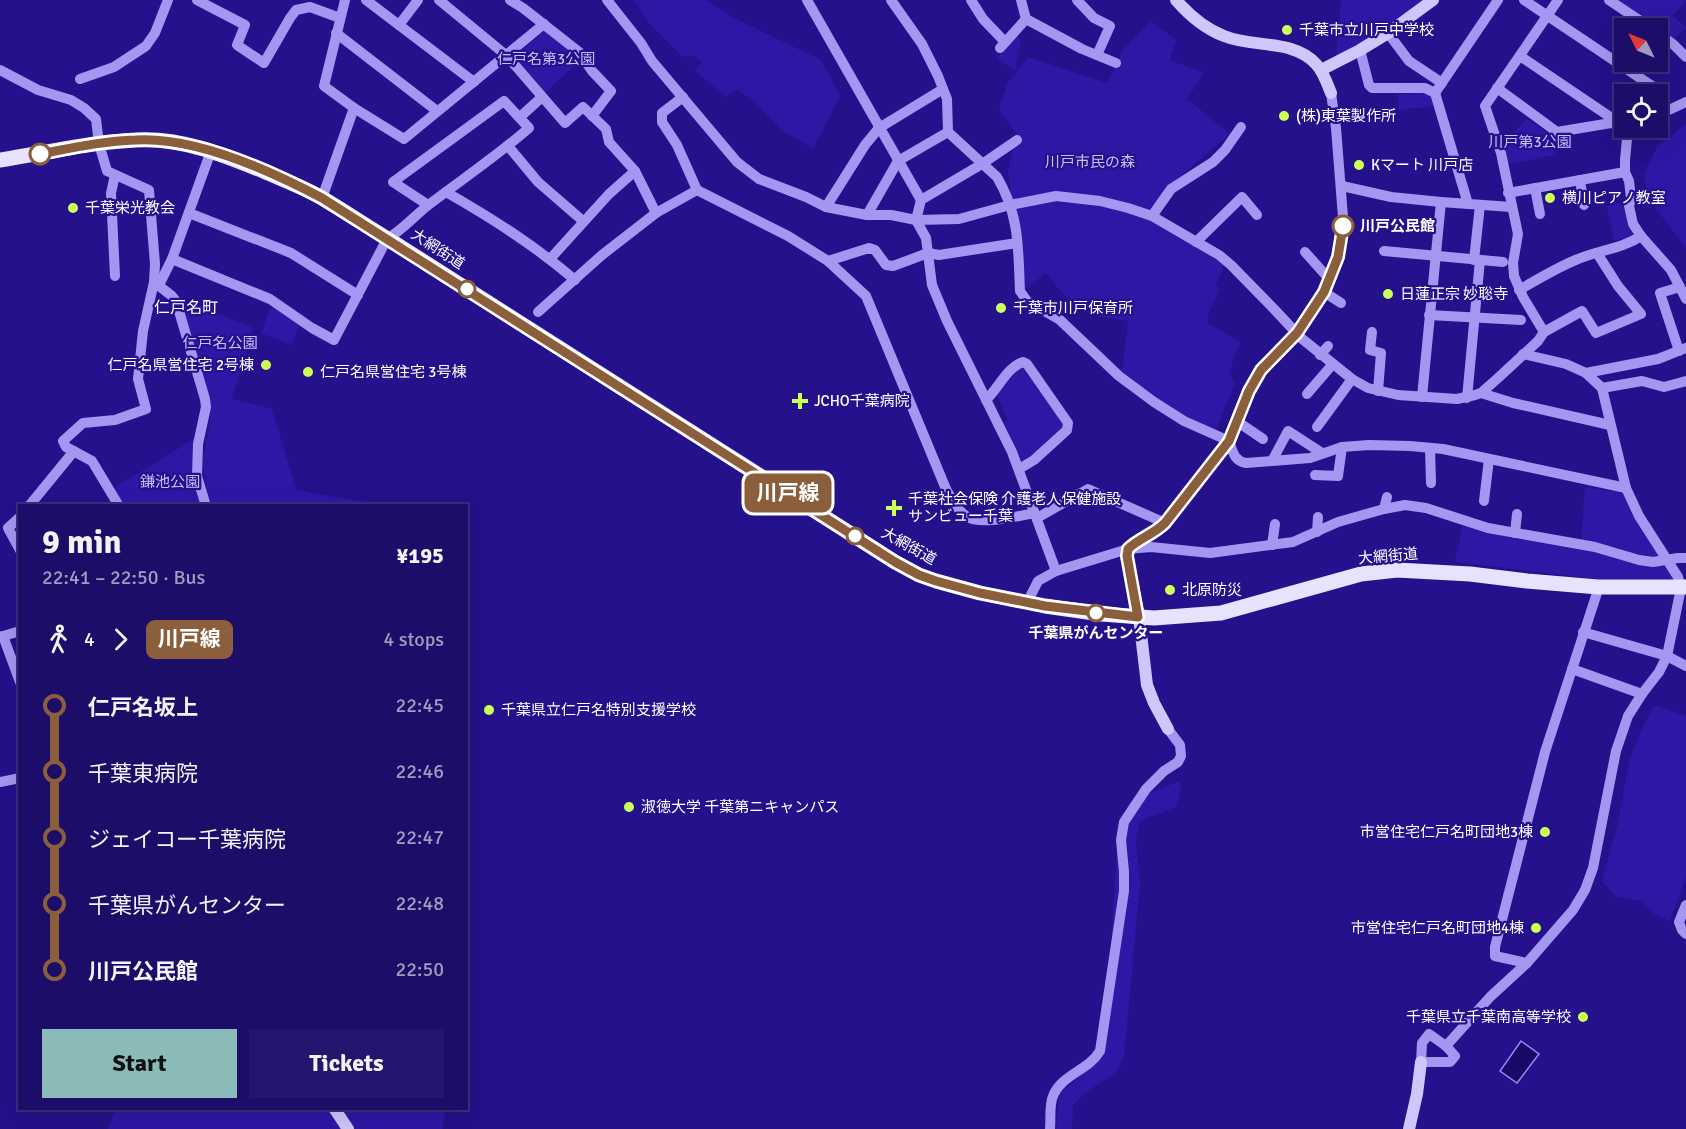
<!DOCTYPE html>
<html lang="en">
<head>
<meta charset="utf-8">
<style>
	body { margin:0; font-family:Signika,"Noto Sans JP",sans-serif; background:#24166e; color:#f1f3f6; height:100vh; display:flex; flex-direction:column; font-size:22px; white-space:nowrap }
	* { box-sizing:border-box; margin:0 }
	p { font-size:20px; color:#a09cc0 }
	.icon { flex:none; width:33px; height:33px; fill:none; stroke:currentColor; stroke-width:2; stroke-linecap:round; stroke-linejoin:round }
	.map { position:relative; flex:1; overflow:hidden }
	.side { position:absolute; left:18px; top:504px; width:450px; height:606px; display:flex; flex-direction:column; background:#1b0d68; border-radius:0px; box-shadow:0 6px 24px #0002,0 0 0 2px #392d7c }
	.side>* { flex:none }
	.badge { padding:0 12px; border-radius:9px; font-size:21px; line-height:39px }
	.needle { width:39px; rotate:313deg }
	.controls { position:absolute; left:1614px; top:18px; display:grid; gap:12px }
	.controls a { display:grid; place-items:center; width:54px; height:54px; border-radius:0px; background:#1b0d68; box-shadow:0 6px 24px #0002,0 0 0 2px #392d7c; font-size:30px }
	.map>.badge { position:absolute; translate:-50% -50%; box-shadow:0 0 0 3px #fff }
	.legs { display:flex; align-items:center; gap:9px; height:66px; padding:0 24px; font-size:20px }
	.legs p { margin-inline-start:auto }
	.summary { display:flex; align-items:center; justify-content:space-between; height:102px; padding:0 24px }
	h1 { font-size:33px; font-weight:800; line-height:45px }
	.primary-button { display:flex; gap:12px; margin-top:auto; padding:12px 24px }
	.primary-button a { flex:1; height:69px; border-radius:0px; background:#8bbbb9; color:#111; font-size:24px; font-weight:800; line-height:69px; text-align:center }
	.primary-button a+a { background:#24166e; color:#f1f3f6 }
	ul { padding:0 24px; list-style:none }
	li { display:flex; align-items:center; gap:21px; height:66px; font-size:22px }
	li i { display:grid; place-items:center; width:9px; height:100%; margin:0 8px; background:currentColor }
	li i::after { content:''; width:15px; height:15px; margin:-8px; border:4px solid; border-radius:50%; background:#1b0d68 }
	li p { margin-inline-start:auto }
	li:first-child i { background:linear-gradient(#0000 50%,currentColor 0) }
	li:last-child i { background:linear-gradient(currentColor 50%,#0000 0) }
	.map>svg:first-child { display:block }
</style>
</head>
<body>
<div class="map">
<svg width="1686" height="1129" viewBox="0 0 1686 1129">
	<rect width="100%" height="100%" fill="#24118b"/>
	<g fill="#2d18a6">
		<path d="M 634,0 L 707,0 L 730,16 L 821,60 L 840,96 L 813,149 L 782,130 L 757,104 L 737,89 L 726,97 L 695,71 L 702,62 L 693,55 L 683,57 L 649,23 Z"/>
		<path d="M 1341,0 L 1425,0 L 1380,33 L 1336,57 Z"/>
		<path d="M 1619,0 L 1686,0 L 1673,16 L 1686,27 L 1674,40 Z"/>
		<path d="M 1151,21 L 1176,40 L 1170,60 L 1204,73 L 1187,99 L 1230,134 L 1172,183 L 1148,216 L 1224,265 L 1216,285 L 1220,290 L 1209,312 L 1207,323 L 1240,342 L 1229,372 L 1235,383 L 1215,432 L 1180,415 L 1155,399 L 1122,371 L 1128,321 L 1101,317 L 1071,304 L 1046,273 L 1023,291 L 1008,171 L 1016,133 L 999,109 L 1007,84 L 1028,57 L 1107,83 L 1123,50 Z"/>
		<path d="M 545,31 L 581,59 L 545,93 L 514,56 Z"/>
		<path d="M 1017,36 L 1021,40 L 1015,70 L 996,59 Z"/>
		<path d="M 1427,93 L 1431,96 L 1433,106 L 1399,110 L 1398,94 Z"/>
		<path d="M 1527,119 L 1552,136 L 1556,155 L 1508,164 L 1503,145 Z"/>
		<path d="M 1686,124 L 1686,248 L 1648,198 L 1644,174 L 1657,147 Z"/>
		<path d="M 1625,202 L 1627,225 L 1631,231 L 1632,236 L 1614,241 L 1607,206 Z"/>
		<path d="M 179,297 L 253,328 L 232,399 L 272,409 L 296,489 L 317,494 L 374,503 L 375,505 L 211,505 L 202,465 L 210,420 L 210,394 L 207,394 Z"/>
		<path d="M 274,308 L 300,324 L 291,345 L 261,333 L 270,309 Z"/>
		<path d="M 1023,366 L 1062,423 L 1063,426 L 1032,455 L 1022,461 L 1020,460 L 1003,424 L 1008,420 L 996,394 L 1004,381 Z"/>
		<path d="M 197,437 L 205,505 L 124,505 L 114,488 Z"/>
		<path d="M 1585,487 L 1624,493 L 1662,557 L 1642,558 L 1620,548 L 1581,541 Z"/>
		<path d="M 1463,523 L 1582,548 L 1641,564 L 1669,566 L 1676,577 L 1674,582 L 1604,580 L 1455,562 Z"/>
		<path d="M 1654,705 L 1686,716 L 1686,877 L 1670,921 L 1656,915 L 1642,901 L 1616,897 L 1602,881 L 1618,823 L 1629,761 L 1639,735 Z"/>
		<path d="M 1179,781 L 1182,785 L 1176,807 L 1139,821 L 1136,841 L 1140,883 L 1124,1058 L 1116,1072 L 1081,1096 L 1073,1106 L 1072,1129 L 1056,1129 L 1059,1094 L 1080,1077 L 1105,1043 L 1118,831 L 1129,802 Z"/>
		<path d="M 115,1109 L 446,1109 L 442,1129 L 108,1129 Z"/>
	</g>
	<path fill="#1a0a67" stroke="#9789f5" stroke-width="1.5" d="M 1521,1041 L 1539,1054 L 1517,1083 L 1500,1071 Z"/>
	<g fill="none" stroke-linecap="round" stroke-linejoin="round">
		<g stroke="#a497f2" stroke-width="10">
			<path d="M 197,0 L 245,25 L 237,45 L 264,63 L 290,18 L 296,10 L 310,7 L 340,18"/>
			<path d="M 345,0 L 324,86 L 354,108 L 404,139 L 544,24"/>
			<path d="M 366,0 L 474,82"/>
			<path d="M 439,0 L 507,56 L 565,123 L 583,107 L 606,129 L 609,142 L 635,171 L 656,213"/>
			<path d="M 510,0 L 523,8 L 579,52 L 592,71 L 611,91 L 592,116"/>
			<path d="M 607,0 L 641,43 L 652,61 L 737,162 L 759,179 L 806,197 L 826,207 L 867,215 L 891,215 L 916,220 L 959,219 L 1010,205 L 1056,196 L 1100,201 L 1128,208 L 1152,216 L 1219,255 L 1231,265 L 1274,309 L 1301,338 L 1352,379 L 1368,388 L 1398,395 L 1457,399 L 1475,395 L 1481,393 L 1498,378 L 1538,341 L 1544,332 L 1523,297 L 1514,276 L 1513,263 L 1518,234 L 1501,153 L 1485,106 L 1558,0"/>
			<path d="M 807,0 L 921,200"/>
			<path d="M 891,0 L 922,44 L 938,76 L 947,99 L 948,132 L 997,177 C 1020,216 1018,249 1020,291 L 1027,301 L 1060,320 L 1119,376 L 1154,402 L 1184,421 L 1229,441 C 1233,452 1234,461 1246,463 L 1310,458 L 1342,447 L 1369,445 L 1410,446 L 1443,449 L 1626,488"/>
			<path d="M 971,0 L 983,19 L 1005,42"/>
			<path d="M 1021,0 L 1026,19 L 1082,49 L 1116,63"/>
			<path d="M 1077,0 L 1094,18 L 1110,26 L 1097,55"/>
			<path d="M 1524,0 L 1652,86 L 1657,94"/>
			<path d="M 1609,0 L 1651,28"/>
			<path d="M 399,25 L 418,0"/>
			<path d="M 336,33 L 437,111"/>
			<path d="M 1388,33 L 1409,61 L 1442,83"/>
			<path d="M 1658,33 L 1674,45 L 1686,57"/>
			<path d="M 1000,48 L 1026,19"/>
			<path d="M 1360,50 L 1369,85 L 1372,88 L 1425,88 L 1435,93 L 1468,204"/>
			<path d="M 1520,56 L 1619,123"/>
			<path d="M 0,70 L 38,90 L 71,100 L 84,108 L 96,119 L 99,144 L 107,171 L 149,190 L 155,264 L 154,282 L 143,331 L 138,379 L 146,409 L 115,420 L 83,423 L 63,441 L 66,447 L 92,461 L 119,506"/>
			<path d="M 80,79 L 114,67 L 146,46 L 155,33 L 168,0"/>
			<path d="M 1497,88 L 1557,132 L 1611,123 L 1624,127"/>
			<path d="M 1435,93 L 1498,0"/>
			<path d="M 683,97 L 662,113 L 662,122 L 677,145 L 697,190 L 788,236 L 828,261 L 866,296 L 946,489 C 951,498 957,510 966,516 C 981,526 1017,516 1035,513"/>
			<path d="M 1658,115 L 1686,102"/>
			<path d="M 520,117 L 542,97"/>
			<path d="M 1628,128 L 1625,160 L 1625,172 L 1629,181 L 1631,198 L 1629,206 L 1633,224 L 1641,236 L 1671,270 L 1686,299"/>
			<path d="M 1017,140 L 982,164 L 921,200 L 916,220 L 926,238 L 932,285 L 947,321 L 1012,452 L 1056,571"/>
			<path d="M 508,146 L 538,182 L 583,221"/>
			<path d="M 115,175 L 111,193 L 115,276"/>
			<path d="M 1580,180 L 1584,205"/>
			<path d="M 1342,186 L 1391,197 L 1441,202 L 1511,207"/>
			<path d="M 1535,188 L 1540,214"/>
			<path d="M 446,192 C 493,219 534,245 575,280"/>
			<path d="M 1508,193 L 1625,172"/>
			<path d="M 322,198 L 354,108"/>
			<path d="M 826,207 L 865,145 L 879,128 L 943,89"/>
			<path d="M 189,213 L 291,253 L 358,295"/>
			<path d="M 867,215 L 898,161 L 948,132"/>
			<path d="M 1152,216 L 1171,189 L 1213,162 L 1225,150 L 1241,127"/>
			<path d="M 1196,242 L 1242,197 L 1257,215"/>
			<path d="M 1384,251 L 1503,262"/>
			<path d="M 1305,252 L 1330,280"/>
			<path d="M 172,259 L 270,299 L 312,328 L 334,340 L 387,239 C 404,229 416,214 431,203 C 464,178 498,155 529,128 L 504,101 L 393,182 L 428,205"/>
			<path d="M 550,259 L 609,194 L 635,171"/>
			<path d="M 1474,260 L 1480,205"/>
			<path d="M 828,261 L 869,248 L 875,250 L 886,265 L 893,266 L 928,253 L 939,255 L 1017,243"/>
			<path d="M 154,282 L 172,296 L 176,301 L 205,399 L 206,407 L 198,444 L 197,476 L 206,506"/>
			<path d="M 159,285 L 172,259 L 211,151"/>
			<path d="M 1519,290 C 1538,279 1558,267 1578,259 C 1599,250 1622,249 1641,236"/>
			<path d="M 1324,292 L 1341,303"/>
			<path d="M 538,312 L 602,255 L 656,213 L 697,190"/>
			<path d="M 1429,315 L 1521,320"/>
			<path d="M 1372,332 L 1370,350 L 1381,353 L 1378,391"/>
			<path d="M 1544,332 L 1582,311 L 1596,333 L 1641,314 L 1618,286 L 1597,253"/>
			<path d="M 1679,351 L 1660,293 L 1680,287"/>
			<path d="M 1320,355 L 1328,346"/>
			<path d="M 1586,373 L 1658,359 L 1686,348"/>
			<path d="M 1602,388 L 1642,381 L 1664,387 L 1686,381"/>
			<path d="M 1481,393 L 1513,403 L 1610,425"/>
			<path d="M 1307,394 L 1332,365"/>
			<path d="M 1422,397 L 1441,202"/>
			<path d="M 1467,398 L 1480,260"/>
			<path d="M 986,400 C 998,389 1007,367 1023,362 L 1027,364 L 1068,423 L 1067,430 L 1034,460 L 1019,469"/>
			<path d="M 1238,422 L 1263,439"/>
			<path d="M 1317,427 L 1352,379"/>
			<path d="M 1430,448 L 1431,483"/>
			<path d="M 1272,461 L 1288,431 L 1322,453"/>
			<path d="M 1315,475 L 1338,476 L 1342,447"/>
			<path d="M 1484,501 L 1489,459"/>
			<path d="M 29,506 L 74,451"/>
			<path d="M 1384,509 L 1387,497"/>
			<path d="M 20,517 L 8,528 L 20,550"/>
			<path d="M 1037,518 L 1088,489 L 1165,523"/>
			<path d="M 1317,532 L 1318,517"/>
			<path d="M 1515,533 L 1517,514"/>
			<path d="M 1272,545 L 1275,524"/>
			<path d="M 1130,571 L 1127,556 L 1128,549 C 1138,539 1154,534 1165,523 L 1229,441 L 1254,381 L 1271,358 L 1297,333 L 1315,307 L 1330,280 L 1337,257 L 1343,217 L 1336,128 L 1331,93"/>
			<path d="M 1027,603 L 1038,581 L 1056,571 L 1128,549 L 1151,547 L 1210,553 L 1293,542 L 1338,522 L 1384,509 L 1405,505 L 1426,508 L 1488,528 L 1595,547 L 1639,560 L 1653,562 L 1678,558 L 1686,558"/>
			<path d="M 1583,632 L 1667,656 L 1686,666"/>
			<path d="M 3,636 L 20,682"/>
			<path d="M 0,637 L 20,631"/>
			<path d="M 1572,669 L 1642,694"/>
			<path d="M 0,782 L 20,778"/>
			<path d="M 1686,905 L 1679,922 L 1682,930 L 1686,934"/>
			<path d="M 1527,963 L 1495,956 L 1495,947 L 1545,752 L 1597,593 L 1598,587"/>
			<path d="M 1429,1034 L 1446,1046 L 1455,1056 L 1450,1062 L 1421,1062 L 1422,1043 Z"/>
			<path d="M 1446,1046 L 1490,997 L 1527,963 L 1573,910 L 1585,890 L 1593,868 L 1616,751 L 1628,716 L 1642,694 L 1659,672 L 1667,656 L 1681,588 L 1678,577 L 1639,516 L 1626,488 L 1602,388 L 1586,373 L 1566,364 L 1523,354"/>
			<path d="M 1050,1129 C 1051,1119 1049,1105 1053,1096 C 1061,1075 1089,1070 1100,1051 L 1124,891 L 1124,872 L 1121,840 L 1124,822 L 1146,789 L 1164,771 L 1178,762 L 1181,756 L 1180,745 L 1168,729"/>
		</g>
		<g stroke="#cfc6fc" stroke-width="12">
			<path d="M 1176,0 C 1189,15 1206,29 1224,36 C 1253,48 1294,39 1316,64 C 1323,71 1327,83 1331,93"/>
			<path d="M 1321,70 L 1360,50 L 1388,33 L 1433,0"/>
			<path d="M 1130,571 L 1139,617 L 1147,685 L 1154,703 L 1168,729"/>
			<path d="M 334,1108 L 348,1129"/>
			<path d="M 1409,1129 L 1417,1094 L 1421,1062"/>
		</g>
		<path stroke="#e8e2ff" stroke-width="15" d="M 0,160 C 45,153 90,142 136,140 C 182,137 227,156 268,173 C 286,181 305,188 322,198 C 347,213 371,229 396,244 L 895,562 L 919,575 L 936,581 L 980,593 L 1045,606 L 1101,614 L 1154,618 L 1221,613 L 1361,574 L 1397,570 L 1470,574 L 1527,581 L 1598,587 L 1686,587"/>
	</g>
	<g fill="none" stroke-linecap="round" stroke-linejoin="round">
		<g stroke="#fff" stroke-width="14">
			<path id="line-1" d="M 40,154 C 72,148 103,141 135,140 C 195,136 271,171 322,198 L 895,562 L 919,575 L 936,581 L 980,593 L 1045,606 L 1138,617 L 1127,556 L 1128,549 C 1138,539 1154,534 1165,523 L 1229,441 L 1249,391 L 1261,370 L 1297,333 L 1324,292 L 1338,257 L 1343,226"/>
		</g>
		<use href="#line-1" stroke="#8b5e3c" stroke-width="9"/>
	</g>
	<g fill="#ccff58" stroke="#24118b" stroke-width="2">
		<circle cx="1287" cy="30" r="6"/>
		<circle cx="1284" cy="116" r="6"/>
		<circle cx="1359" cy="165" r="6"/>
		<circle cx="1550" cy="198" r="6"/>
		<circle cx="73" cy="208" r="6"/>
		<circle cx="1388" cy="294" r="6"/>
		<circle cx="1001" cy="308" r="6"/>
		<circle cx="266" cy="365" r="6"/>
		<circle cx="308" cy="372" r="6"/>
		<path d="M797 392h6v6h6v6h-6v6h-6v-6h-6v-6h6z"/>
		<path d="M891 499h6v6h6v6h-6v6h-6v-6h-6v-6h6z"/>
		<circle cx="1170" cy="590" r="6"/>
		<circle cx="489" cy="710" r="6"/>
		<circle cx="629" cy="807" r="6"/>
		<circle cx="1545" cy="832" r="6"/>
		<circle cx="1536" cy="928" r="6"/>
		<circle cx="1583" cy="1017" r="6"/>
	</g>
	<g fill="#fff" stroke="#8b5e3c" stroke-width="3">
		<circle cx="40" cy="154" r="10"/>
		<circle cx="1343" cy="226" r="10"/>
		<circle cx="467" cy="289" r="8"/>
		<circle cx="855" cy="536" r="8"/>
		<circle cx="1096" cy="613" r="8"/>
	</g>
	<g text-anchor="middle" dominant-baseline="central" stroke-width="4.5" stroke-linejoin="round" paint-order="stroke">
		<g font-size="15" fill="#fff" stroke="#24118b" text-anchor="start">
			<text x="1299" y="30">千葉市立川戸中学校</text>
			<text x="1296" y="116">(株)東葉製作所</text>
			<text x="1371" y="165">Kマート 川戸店</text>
			<text x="1562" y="198">横川ピアノ教室</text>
			<text x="85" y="208">千葉栄光教会</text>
			<text x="1400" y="294">日蓮正宗 妙聡寺</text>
			<text x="1013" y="308">千葉市川戸保育所</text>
			<text x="254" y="365" text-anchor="end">仁戸名県営住宅 2号棟</text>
			<text x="320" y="372">仁戸名県営住宅 3号棟</text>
			<text x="814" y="401">JCHO千葉病院</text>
			<text x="908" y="499">千葉社会保険 介護老人保健施設<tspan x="908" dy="17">サンビュー千葉</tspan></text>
			<text x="1182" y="590">北原防災</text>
			<text x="501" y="710">千葉県立仁戸名特別支援学校</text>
			<text x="641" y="807">淑徳大学 千葉第ニキャンパス</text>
			<text x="1533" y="832" text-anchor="end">市営住宅仁戸名町団地3棟</text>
			<text x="1524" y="928" text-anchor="end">市営住宅仁戸名町団地4棟</text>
			<text x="1571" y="1017" text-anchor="end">千葉県立千葉南高等学校</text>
		</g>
		<g font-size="15" fill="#c7befd" stroke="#24118b">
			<text x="546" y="59">仁戸名第3公園</text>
			<text x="1530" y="142">川戸第3公園</text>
			<text x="1090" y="162">川戸市民の森</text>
			<text x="220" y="343">仁戸名公園</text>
			<text x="170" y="482">鎌池公園</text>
		</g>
		<g font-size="15" font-weight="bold" fill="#fff" stroke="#24118b" text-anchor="start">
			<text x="1360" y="226">川戸公民館</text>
			<text x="1096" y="633" text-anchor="middle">千葉県がんセンター</text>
		</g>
		<g font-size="15" fill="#fff" stroke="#24118b">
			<text transform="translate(438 249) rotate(33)">大網街道</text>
			<text transform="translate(909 546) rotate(29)">大網街道</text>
			<text transform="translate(1388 556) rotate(-5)">大網街道</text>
		</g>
		<g font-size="16" fill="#fff" stroke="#24118b">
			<text x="186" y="308">仁戸名町</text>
		</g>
	</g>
</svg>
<div class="controls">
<a><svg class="needle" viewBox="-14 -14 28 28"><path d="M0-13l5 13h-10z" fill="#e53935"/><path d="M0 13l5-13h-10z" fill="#a09cc0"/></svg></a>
<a><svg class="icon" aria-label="locate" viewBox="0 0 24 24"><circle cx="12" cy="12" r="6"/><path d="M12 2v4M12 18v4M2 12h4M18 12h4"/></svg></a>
</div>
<b class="badge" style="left:788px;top:493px;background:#8b5e3c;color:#fff">川戸線</b>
<section class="side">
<div class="summary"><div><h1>9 min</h1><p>22:41 – 22:50 · Bus</p></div><b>¥195</b></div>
<div class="legs"><svg class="icon" aria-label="walk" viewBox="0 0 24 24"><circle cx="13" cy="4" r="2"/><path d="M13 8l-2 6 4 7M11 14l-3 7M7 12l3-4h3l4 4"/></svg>4<svg class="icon" aria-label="forward" viewBox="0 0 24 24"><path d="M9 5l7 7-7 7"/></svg><b class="badge" style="background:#8b5e3c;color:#fff">川戸線</b><p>4 stops</p></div>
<ul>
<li><i style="color:#8b5e3c"></i><b>仁戸名坂上</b><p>22:45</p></li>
<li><i style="color:#8b5e3c"></i><span>千葉東病院</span><p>22:46</p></li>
<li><i style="color:#8b5e3c"></i><span>ジェイコー千葉病院</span><p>22:47</p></li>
<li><i style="color:#8b5e3c"></i><span>千葉県がんセンター</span><p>22:48</p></li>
<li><i style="color:#8b5e3c"></i><b>川戸公民館</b><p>22:50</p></li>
</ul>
<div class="primary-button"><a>Start</a><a>Tickets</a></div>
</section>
</div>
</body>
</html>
